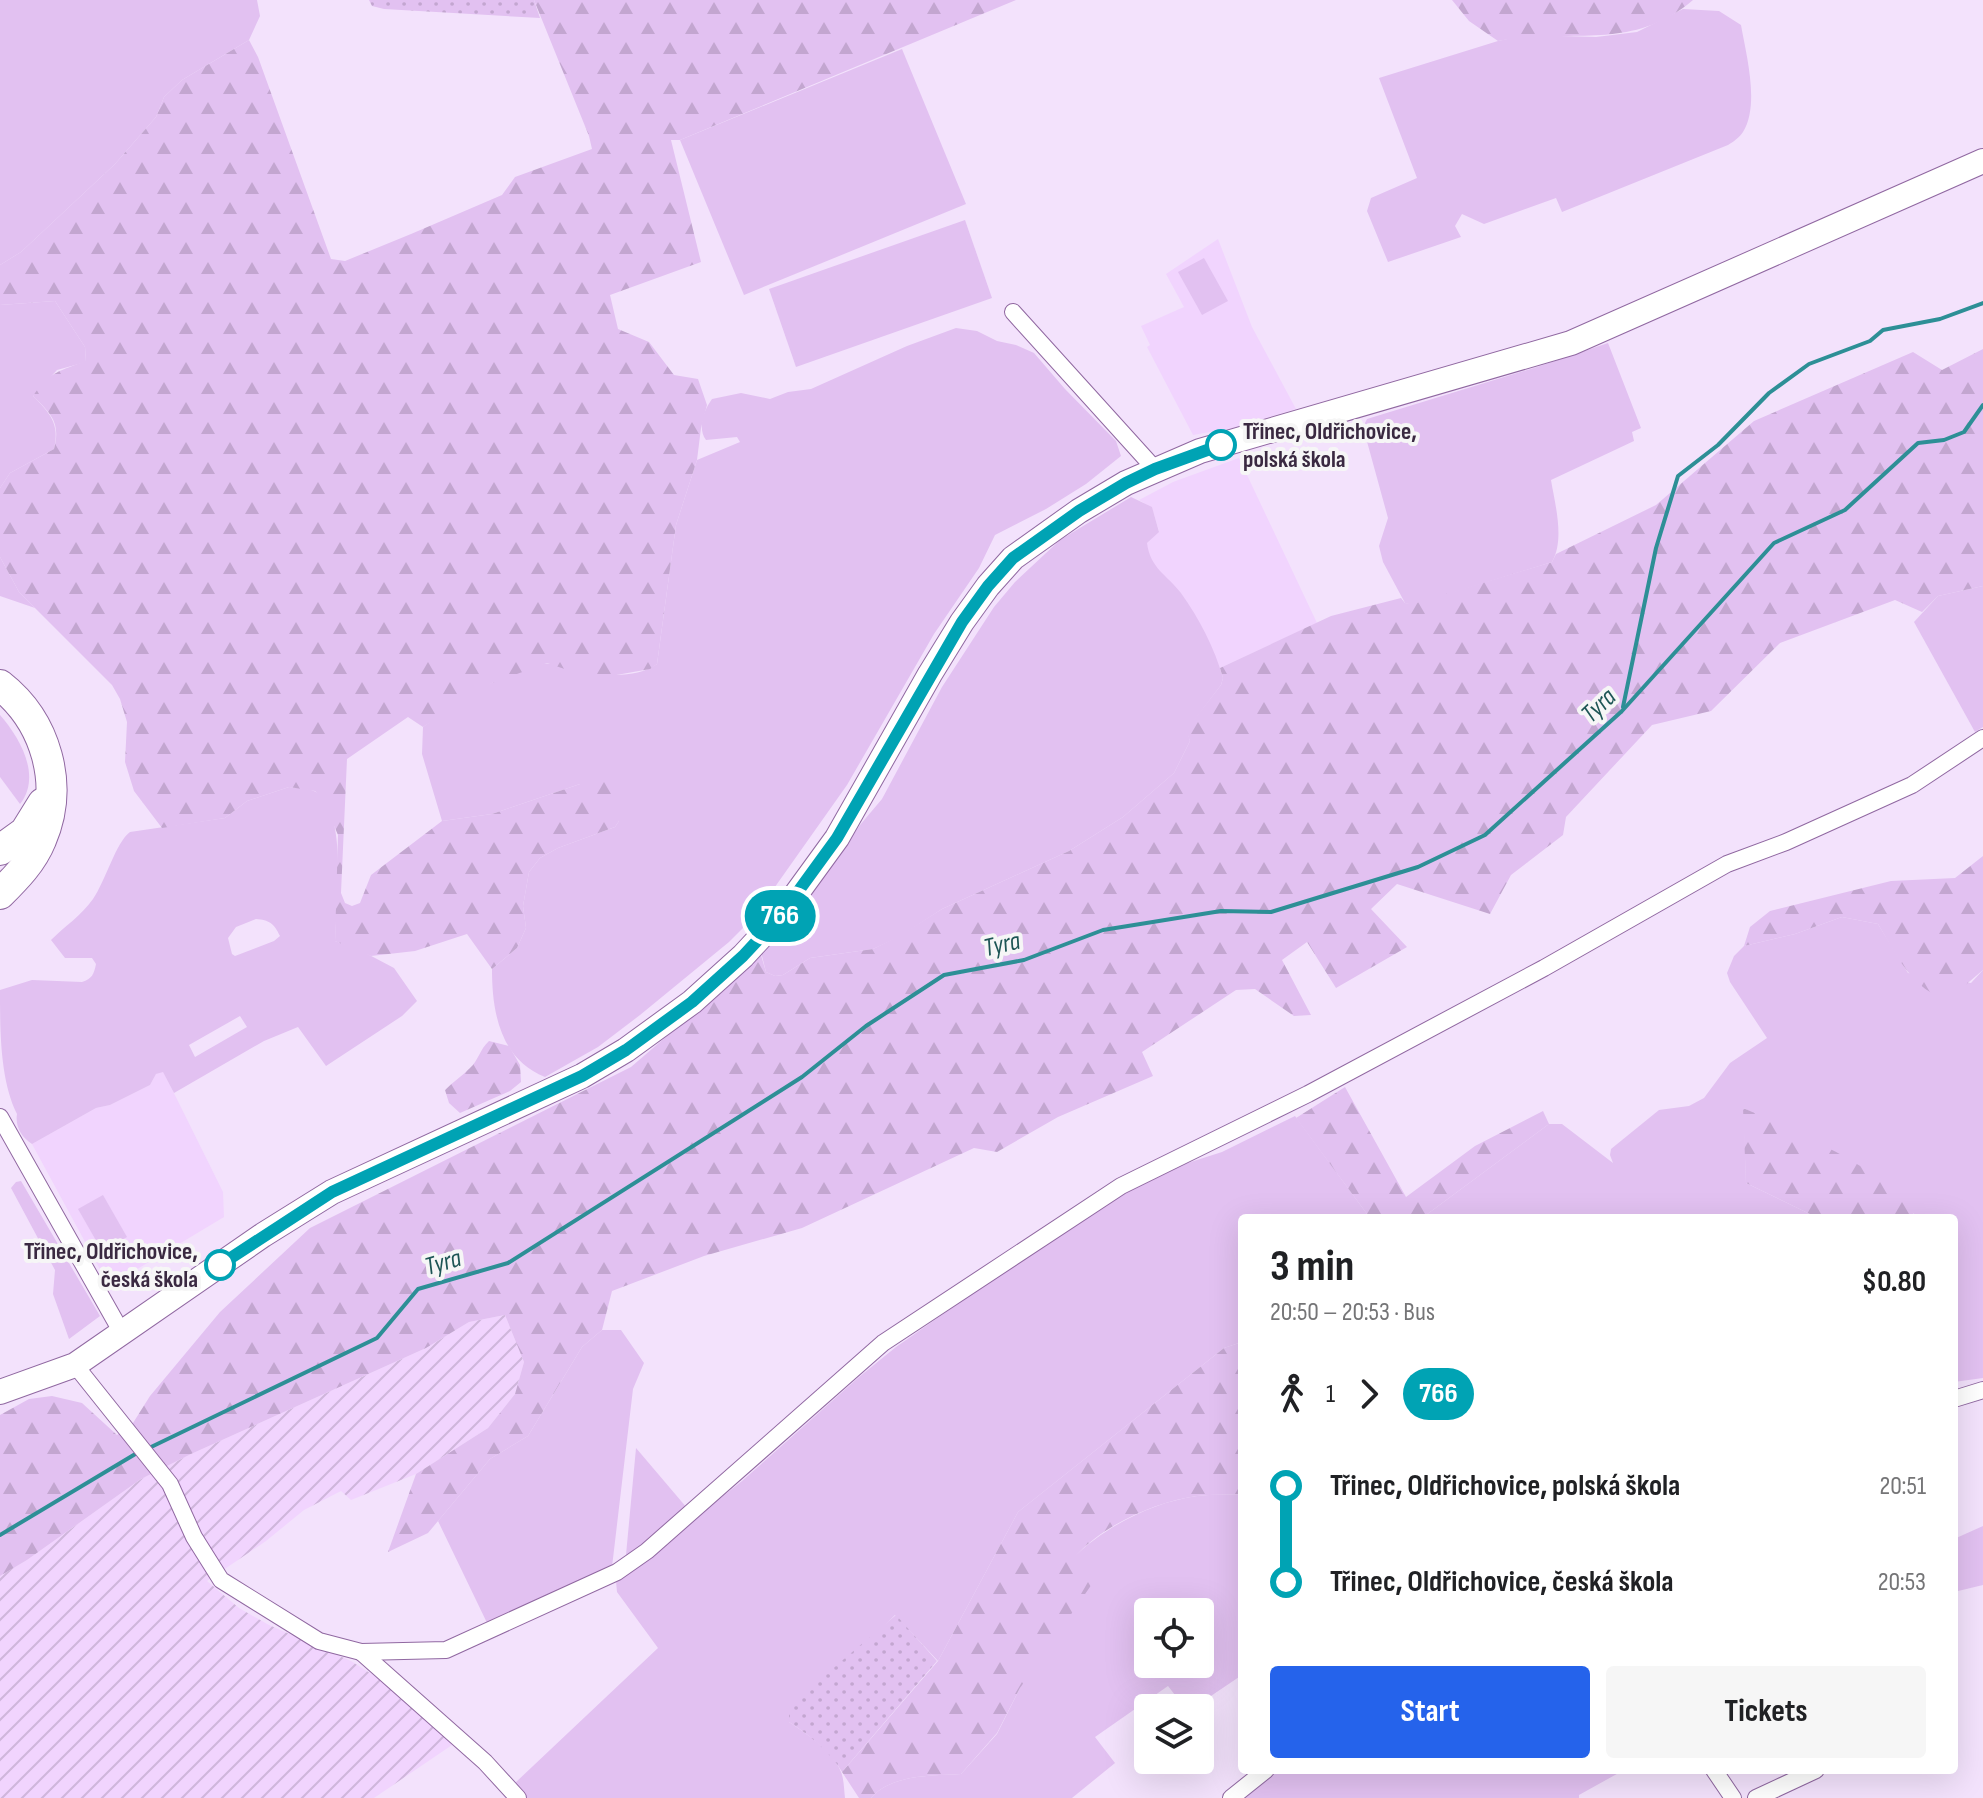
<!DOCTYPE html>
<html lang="en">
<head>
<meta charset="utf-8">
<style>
	body { margin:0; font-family:"Sofia Sans Condensed",sans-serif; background:#f6f6f6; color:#202124; height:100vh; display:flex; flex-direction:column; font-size:30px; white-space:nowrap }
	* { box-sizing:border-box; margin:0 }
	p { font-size:26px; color:#757577 }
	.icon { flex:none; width:44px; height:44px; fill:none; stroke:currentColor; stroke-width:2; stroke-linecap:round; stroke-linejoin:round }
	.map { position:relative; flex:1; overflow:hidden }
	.drawer { position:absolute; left:1238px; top:1214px; width:720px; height:560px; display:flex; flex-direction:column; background:#fff; border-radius:8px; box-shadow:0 8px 32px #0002 }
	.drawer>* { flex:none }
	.badge { padding:0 16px; border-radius:26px; font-size:28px; line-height:52px }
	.buttons { position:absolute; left:1134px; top:1598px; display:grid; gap:16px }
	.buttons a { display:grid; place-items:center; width:80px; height:80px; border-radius:8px; background:#fff; box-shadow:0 8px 32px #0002; font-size:40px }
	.map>.badge { position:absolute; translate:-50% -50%; box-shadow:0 0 0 4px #fff }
	.legs { display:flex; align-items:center; gap:12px; height:88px; padding:0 32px; font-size:26px }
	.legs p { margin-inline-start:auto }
	.summary { display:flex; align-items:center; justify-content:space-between; height:136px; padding:0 32px }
	h1 { font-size:44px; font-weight:700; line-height:60px }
	.button { display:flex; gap:16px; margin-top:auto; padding:16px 32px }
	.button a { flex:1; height:92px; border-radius:8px; background:#2563eb; color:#fff; font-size:32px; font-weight:700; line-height:92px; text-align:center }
	.button a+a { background:#f6f6f6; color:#202124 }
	ul { padding:0 32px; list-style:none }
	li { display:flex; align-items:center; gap:28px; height:96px; font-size:30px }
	li i { display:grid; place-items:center; width:12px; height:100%; margin:0 10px; background:currentColor }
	li i::after { content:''; width:20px; height:20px; margin:-10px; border:6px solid; border-radius:50%; background:#fff }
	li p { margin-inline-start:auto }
	li:first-child i { background:linear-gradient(#0000 50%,currentColor 0) }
	li:last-child i { background:linear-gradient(currentColor 50%,#0000 0) }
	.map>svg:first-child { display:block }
</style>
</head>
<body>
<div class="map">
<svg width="1983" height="1798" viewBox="0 0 1983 1798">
	<defs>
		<pattern id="industrial-furrows" width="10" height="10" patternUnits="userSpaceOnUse" patternTransform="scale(2)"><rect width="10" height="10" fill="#f1d4fe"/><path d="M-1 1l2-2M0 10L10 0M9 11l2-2" fill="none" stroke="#cfb6db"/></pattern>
		<pattern id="forest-firs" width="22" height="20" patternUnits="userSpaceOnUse" patternTransform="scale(2)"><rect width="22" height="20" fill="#e2c1f1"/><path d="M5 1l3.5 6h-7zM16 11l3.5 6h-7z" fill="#c3a6d0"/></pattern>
		<pattern id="park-dots" width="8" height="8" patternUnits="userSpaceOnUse" patternTransform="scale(2)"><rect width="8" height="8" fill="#e2c1f1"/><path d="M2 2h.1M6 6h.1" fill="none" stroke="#c3a6d0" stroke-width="1.8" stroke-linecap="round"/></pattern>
	</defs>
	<rect width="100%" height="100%" fill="#f3e2fc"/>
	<g fill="#f1d4fe">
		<path d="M 1218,239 L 1252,327 L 1296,409 L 1233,428 L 1193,435 L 1147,347 L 1150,345 L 1141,326 L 1184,307 L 1166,274 Z"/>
		<path d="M 1239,458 L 1317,623 L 1220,668 L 1196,617 L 1181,593 L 1158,572 L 1147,550 L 1147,543 L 1159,531 L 1152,508 L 1139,500 L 1173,482 Z"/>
		<path d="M 163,1071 L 223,1192 L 224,1217 L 109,1286 L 32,1144 L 96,1108 L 110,1105 L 150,1085 L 156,1074 Z"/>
	</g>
	<path fill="url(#industrial-furrows)" d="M 505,1315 L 524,1362 L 515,1394 L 488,1428 L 416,1474 L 351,1500 L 341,1491 L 304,1510 L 266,1541 L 207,1581 L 239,1608 L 269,1625 L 351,1661 L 400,1692 L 455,1743 L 374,1798 L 0,1798 L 0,1576 L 27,1560 L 141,1479 L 191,1454 L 426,1348 L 469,1322 Z"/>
	<g fill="#e2c1f1" fill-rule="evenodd">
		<path d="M 0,0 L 257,0 L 260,16 L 249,40 L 182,80 L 164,97 L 156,117 L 115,164 L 21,252 L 0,265 Z"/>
		<path d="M 1683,9 L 1719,11 L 1741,25 C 1746,54 1760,105 1743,132 C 1740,137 1733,142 1728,145 L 1562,212 L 1556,198 L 1484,224 L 1462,214 L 1455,226 L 1461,237 L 1388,262 L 1367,211 L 1371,198 L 1417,178 L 1379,78 L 1498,41 L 1526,35 L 1596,37 L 1637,32 Z"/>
		<path d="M 902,49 L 966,204 L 744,295 L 680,140 Z"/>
		<path d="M 965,220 L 992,298 L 796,367 L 769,289 Z"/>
		<path d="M 1204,258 L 1228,301 L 1202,315 L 1178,272 Z"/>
		<path d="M 55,301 L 85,347 L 86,362 L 57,370 L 33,396 C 50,413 60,424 54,449 L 10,473 L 0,488 L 0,305 Z"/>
		<path d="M 956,328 L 977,331 L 997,341 L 1016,345 L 1034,353 L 1065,389 L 1116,441 L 1121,456 L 1086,484 L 1046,509 L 995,535 L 979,568 L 934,634 L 847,785 L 753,918 L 729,942 L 640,1015 L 598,1047 L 545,1077 C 500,1059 492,1012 492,969 L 517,948 L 526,928 L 523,906 L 529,872 L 540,858 L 558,848 L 615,827 L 619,821 L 580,784 L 492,814 L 442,821 L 422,754 L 423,727 C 460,700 498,674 543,664 C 551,662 559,667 567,669 C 595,674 633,681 657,664 L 676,525 L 697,460 L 740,442 L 737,437 L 706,440 C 697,428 704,410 712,399 L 741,393 L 770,399 L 788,392 L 811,389 L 907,346 Z"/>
		<path d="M 1608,343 L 1641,428 L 1632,432 L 1634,441 L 1551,480 C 1555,504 1565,540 1552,562 L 1413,605 L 1405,603 L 1383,562 L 1379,546 L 1388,518 L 1363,427 L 1367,419 L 1537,367 Z"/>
		<path d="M 1131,497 L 1152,507 L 1159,532 L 1147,543 C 1150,568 1167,575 1181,593 C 1199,618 1215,649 1223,678 L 1221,685 L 1187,730 L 1190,741 L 1174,773 L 1123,817 L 1069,851 L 942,909 L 899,937 L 873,949 L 810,958 L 783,975 L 775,976 L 766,972 L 761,952 L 809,896 L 860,825 L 882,799 L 942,687 L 994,607 L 1015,582 L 1060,540 Z"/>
		<path d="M 0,557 L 19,592 L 35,608 L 0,596 Z"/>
		<path d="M 1983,586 L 1983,727 L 1975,732 L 1914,622 L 1938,596 Z"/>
		<path d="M 0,715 C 20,738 42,776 20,804 L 0,777 Z"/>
		<path d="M 289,787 C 296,788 307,788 314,791 C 349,807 336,908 335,941 L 358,949 L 394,968 L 417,1001 L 402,1016 L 326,1066 L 298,1027 L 264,1041 L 174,1093 L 163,1072 L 156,1074 L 150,1085 L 110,1105 L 96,1108 L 32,1144 C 21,1137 15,1126 17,1114 C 0,1080 0,1030 0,990 L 32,980 L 82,982 C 92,979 94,974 96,964 L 92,958 L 65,958 L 51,940 C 65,926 81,916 93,899 C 105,882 116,842 130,832 L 225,818 L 247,801 ZM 256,919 C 269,920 274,923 280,936 L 274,941 L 235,956 L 232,954 L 228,938 L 236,927 ZM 240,1016 L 247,1027 L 195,1057 L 189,1045 Z"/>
		<path d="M 1842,917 L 1878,924 L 1908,973 L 1971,983 L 1983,970 L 1983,1378 L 1954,1382 L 1954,1218 L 1915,1218 L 1916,1215 L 1744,1108 L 1746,1183 L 1818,1218 L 1422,1218 L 1549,1124 L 1562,1124 L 1613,1163 L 1610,1155 L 1611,1149 L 1659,1110 L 1689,1106 L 1704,1098 L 1730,1063 L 1767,1038 L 1730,982 L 1727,973 L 1734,956 L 1744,946 L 1795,934 Z"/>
		<path d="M 1295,1116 L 1370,1218 L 1242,1218 L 1242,1342 L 1224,1348 L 1018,1512 L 938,1661 L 895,1615 L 789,1722 C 807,1734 833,1751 841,1772 C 844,1779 844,1790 845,1798 L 527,1798 L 515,1783 L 658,1648 L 617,1592 L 616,1581 L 742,1481 L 859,1377 L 896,1347 L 1026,1256 L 1141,1182 L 1175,1167 L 1222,1152 Z"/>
		<path d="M 21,1181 L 100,1316 L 69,1339 L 53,1294 L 55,1270 L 11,1188 L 16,1182 Z"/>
		<path d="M 103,1195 L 127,1237 L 102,1251 L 78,1209 Z"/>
		<path d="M 602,1330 L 621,1330 L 644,1363 L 633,1389 L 612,1567 L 489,1627 L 438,1521 L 490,1459 L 528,1436 L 582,1347 Z"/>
		<path d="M 636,1448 L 687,1508 L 634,1553 L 626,1555 Z"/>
		<path d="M 1242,1494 L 1242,1675 L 1193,1708 L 1185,1708 L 1168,1686 L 1095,1737 L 1115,1763 L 1072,1798 L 871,1798 C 892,1774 931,1776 961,1774 L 997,1734 L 1020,1688 L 1074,1557 C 1106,1526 1153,1502 1197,1496 C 1212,1494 1227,1495 1242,1494 ZM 1148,1612 L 1200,1612 L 1200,1664 L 1148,1664 Z"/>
		<path d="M 1983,1526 L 1983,1585 L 1954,1592 L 1954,1539 Z"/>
		<path d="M 1276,1770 L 1624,1770 L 1579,1795 L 1579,1798 L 1238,1798 Z"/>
	</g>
	<g fill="url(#forest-firs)">
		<path d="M 534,0 L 1016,0 L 680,140 L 671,140 L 701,262 L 610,295 L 618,329 L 649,342 L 674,375 L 698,379 L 707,405 L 701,428 L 697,460 L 676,525 L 657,664 L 650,669 L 594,679 L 547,663 L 492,683 L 423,727 L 408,717 L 347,759 L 341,893 L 345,903 L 352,906 L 360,903 L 371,875 L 442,821 L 492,814 L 580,784 L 612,778 L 619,821 L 615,827 L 558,848 L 540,858 L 529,872 L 523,906 L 526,928 L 517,948 L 492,969 L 467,934 L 415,951 L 371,956 L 335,941 L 338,835 L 323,800 L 315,791 L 289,787 L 247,801 L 225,818 L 162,828 L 134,791 L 125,762 L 127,722 L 120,699 L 112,685 L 19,592 L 0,557 L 0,488 L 10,473 L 54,449 C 61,422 51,414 33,396 C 50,371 60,371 86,361 L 85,347 L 55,301 L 0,305 L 0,265 L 21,252 L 115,164 L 156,117 L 164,97 L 182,80 L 249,40 L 258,57 L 331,259 L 345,261 L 411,234 L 502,195 L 515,177 L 592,149 L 589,136 Z"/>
		<path d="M 1452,0 L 1693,0 C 1631,53 1569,27 1498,41 L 1469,21 Z"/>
		<path d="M 1983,349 L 1983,586 L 1938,596 L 1922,612 L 1895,600 L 1780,643 L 1711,711 L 1652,725 L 1566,817 L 1563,835 L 1511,875 L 1490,914 L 1397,884 L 1371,909 L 1407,947 L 1336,988 L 1307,942 L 1282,960 L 1311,1015 L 1294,1016 L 1255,989 L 1236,990 L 1142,1052 L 1153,1076 L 1058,1117 L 997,1152 L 974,1148 L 802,1228 L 704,1256 L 612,1291 L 602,1330 L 582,1347 L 528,1436 L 490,1459 L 428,1533 L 388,1552 L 416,1474 L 488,1428 L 515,1394 L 524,1362 L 505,1315 L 469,1322 L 426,1348 L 191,1454 L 141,1479 L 27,1560 L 0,1576 L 0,1415 L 29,1399 L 52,1396 L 82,1403 L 117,1435 L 133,1423 L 150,1396 L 220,1312 L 310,1228 L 631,1067 L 761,955 L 766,972 L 775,976 L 783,975 L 810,958 L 873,949 L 899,936 L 942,909 L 1069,851 L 1123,817 L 1174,773 L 1190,741 L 1186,730 L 1221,685 L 1223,678 L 1220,668 L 1331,616 L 1401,598 L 1405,603 L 1413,604 L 1552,562 L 1556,554 L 1656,505 L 1754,421 L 1913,352 L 1942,370 Z"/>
		<path d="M 1983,856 L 1983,970 L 1949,999 C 1913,993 1895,952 1878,924 L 1842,917 L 1795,934 L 1744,946 L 1750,927 L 1770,911 L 1891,881 L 1955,878 Z"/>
		<path d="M 489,1041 L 509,1046 L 520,1065 L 521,1082 L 510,1091 L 460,1113 L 449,1103 L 445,1090 C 453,1082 462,1076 470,1068 C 478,1061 480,1049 489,1041 Z"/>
		<path d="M 1345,1087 L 1406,1197 L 1475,1146 L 1543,1111 L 1549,1124 L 1422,1218 L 1370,1218 L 1296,1118 Z"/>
		<path d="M 1743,1108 C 1783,1125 1903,1177 1915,1218 L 1818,1218 L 1746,1183 Z"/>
		<path d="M 1242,1342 L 1242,1494 C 1227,1495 1212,1494 1197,1496 C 1155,1502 1102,1525 1074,1558 L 1092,1584 L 1020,1688 L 997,1733 L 961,1774 C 931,1776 892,1774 871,1798 L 859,1798 L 842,1772 L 938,1661 L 1018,1512 L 1224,1348 Z"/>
	</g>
	<g fill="url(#park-dots)">
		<path d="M 369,0 L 534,0 L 540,18 L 384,9 L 372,6 Z"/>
		<path d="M 896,1615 L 937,1661 L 842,1772 C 830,1751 809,1735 789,1722 L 789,1710 L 792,1703 Z"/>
	</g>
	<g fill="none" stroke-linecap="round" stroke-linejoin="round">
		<g stroke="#2d8f96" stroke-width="4">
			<path d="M 1623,707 L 1656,548 L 1678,476 L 1718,445 L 1769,393 L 1809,364 L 1870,341 L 1883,330 L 1940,319 L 1983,303"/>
			<path d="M 149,1448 L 377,1338 L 418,1289 L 508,1263 L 802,1077 L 866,1026 L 944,975 L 1024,960 L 1103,930 L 1221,911 L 1271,912 L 1418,867 L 1485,835 L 1622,711 L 1774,543 L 1845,510 L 1918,443 L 1944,440 L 1964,432 L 1983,405"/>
			<path d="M 0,1535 L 137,1453"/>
		</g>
		<g stroke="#9068a1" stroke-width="18">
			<g id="street">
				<path d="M 1013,312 L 1155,469"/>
				<path d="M 0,1117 L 122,1333"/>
				<path d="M 75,1365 L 170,1484 L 194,1537 L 221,1580 L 319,1641 L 361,1652 L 446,1650 L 617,1572 L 647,1551 L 883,1343 L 1121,1186 L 1308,1094 L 1544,968 L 1727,864 L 1786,842 L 1912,785 L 1983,738"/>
				<path d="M 1954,1399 L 1983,1390"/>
				<path d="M 361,1652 L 485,1762 L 518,1798"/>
				<path d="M 1714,1770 L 1733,1798"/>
				<path d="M 1231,1798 L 1266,1770"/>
				<path d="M 1756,1798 L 1816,1770"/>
			</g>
		</g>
		<g stroke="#9068a1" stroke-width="26">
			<path id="secondary" d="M 0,1392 L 75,1365 L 263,1235 L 332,1192 L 582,1076 L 626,1050 L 692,1002 L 743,956 L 781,915 L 837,838 L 930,674 L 962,622 L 988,586 L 1013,558 L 1079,511 L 1126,483 L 1200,451 L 1571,343 L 1983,161"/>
		</g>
		<g stroke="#9068a1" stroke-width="32">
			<g id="highway">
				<path d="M 0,685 C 46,721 65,785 41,840 C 32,862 16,878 0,894"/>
				<path d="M 0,850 L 25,832 L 43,803"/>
			</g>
		</g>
		<use href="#street" stroke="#fff" stroke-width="16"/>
		<use href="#secondary" stroke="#fff" stroke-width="24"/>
		<use href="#highway" stroke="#fff" stroke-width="30"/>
	</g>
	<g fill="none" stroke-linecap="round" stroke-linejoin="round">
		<g stroke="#fff" stroke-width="18">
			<path id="line-1" d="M 220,1265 L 332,1192 L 582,1076 L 626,1050 L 692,1002 L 743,956 L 781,915 L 837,838 L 962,622 L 988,586 L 1013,558 L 1079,511 L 1126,483 L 1155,469 L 1221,445"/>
		</g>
		<use href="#line-1" stroke="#00a3b4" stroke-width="12"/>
	</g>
	<g fill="#fff" stroke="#00a3b4" stroke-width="4">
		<circle cx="1221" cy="445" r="14"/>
		<circle cx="220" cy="1265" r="14"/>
	</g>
	<g text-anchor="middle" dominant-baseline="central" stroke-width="8" stroke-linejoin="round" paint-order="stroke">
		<g font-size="24" font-weight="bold" fill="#3a2941" stroke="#f6f6f6" text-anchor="start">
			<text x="1243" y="431">Třinec, Oldřichovice,<tspan x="1243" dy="28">polská škola</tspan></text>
			<text x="198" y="1251" text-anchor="end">Třinec, Oldřichovice,<tspan x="198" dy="28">česká škola</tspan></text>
		</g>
		<g font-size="26" font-style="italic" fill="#1d5555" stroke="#f6f6f6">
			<text transform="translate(1599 706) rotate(-44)">Tyra</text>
			<text transform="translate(1002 945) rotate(-13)">Tyra</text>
			<text transform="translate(443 1263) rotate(-16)">Tyra</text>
		</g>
	</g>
</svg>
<div class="buttons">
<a><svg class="icon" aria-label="locate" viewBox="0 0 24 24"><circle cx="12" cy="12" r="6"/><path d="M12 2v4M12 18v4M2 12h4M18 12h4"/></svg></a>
<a><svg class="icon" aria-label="layers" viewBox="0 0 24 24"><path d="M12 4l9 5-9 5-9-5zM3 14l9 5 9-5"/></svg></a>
</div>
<b class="badge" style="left:780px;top:916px;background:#00a3b4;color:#fff">766</b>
<section class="drawer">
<div class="summary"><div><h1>3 min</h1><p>20:50 – 20:53 · Bus</p></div><b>$0.80</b></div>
<div class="legs"><svg class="icon" aria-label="walk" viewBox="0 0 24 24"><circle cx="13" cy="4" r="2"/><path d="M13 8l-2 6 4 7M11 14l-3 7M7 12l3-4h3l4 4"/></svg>1<svg class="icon" aria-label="forward" viewBox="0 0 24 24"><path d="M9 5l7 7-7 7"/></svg><b class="badge" style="background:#00a3b4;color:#fff">766</b></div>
<ul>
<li><i style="color:#00a3b4"></i><b>Třinec, Oldřichovice, polská škola</b><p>20:51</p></li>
<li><i style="color:#00a3b4"></i><b>Třinec, Oldřichovice, česká škola</b><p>20:53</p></li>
</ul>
<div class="button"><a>Start</a><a>Tickets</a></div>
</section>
</div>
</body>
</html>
